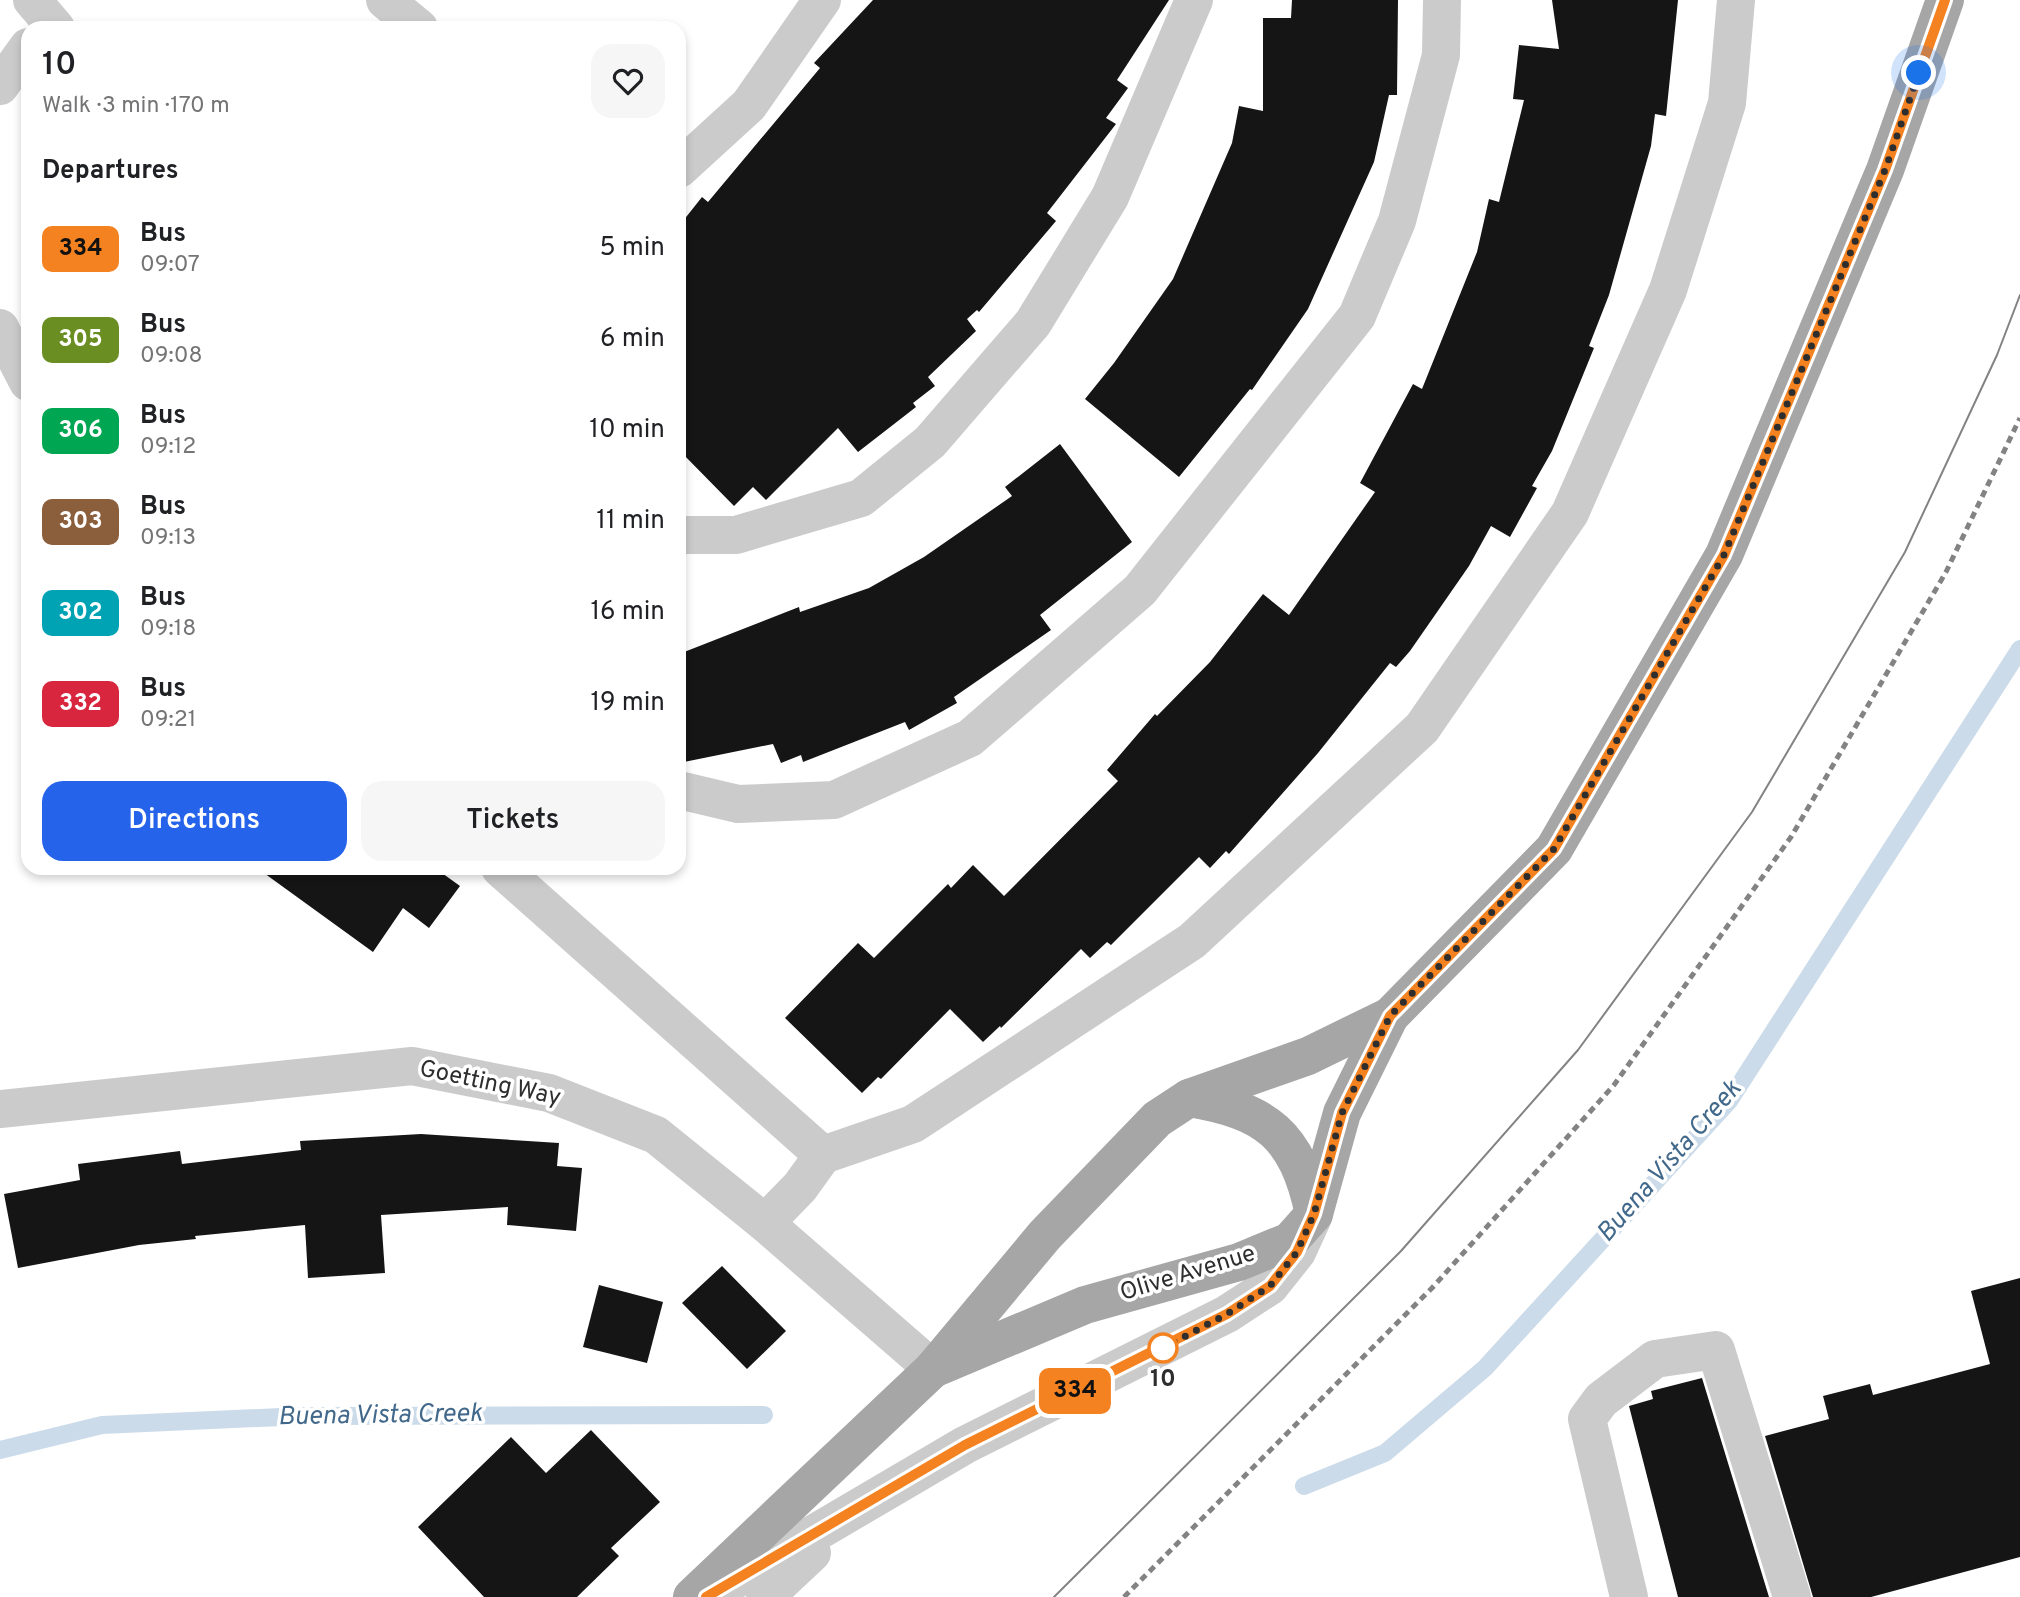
<!DOCTYPE html>
<html lang="en">
<head>
<meta charset="utf-8">
<style>
	body { margin:0; font-family:Overpass,sans-serif; background:#f6f6f6; color:#202124; height:100vh; display:flex; flex-direction:column; font-size:26px; white-space:nowrap }
	* { box-sizing:border-box; margin:0 }
	p { font-size:23px; color:#757577 }
	.icon { flex:none; width:38px; height:38px; fill:none; stroke:currentColor; stroke-width:2; stroke-linecap:round; stroke-linejoin:round }
	.map { position:relative; flex:1; overflow:hidden }
	.panel { position:absolute; left:21px; top:21px; width:665px; height:854px; display:flex; flex-direction:column; background:#fff; border-radius:21px; box-shadow:0 4px 10px #0003 }
	.panel>* { flex:none }
	.badge { padding:0 14px; border-radius:10px; font-size:24px; line-height:46px }
	.you { position:absolute; width:35px; height:35px; margin:-18px; border:5px solid #fff; border-radius:50%; background:#1a73e8; box-shadow:0 0 0 10px #1a73e833 }
	.map>.badge { position:absolute; translate:-50% -50%; box-shadow:0 0 0 4px #fff }
	h2 { padding:0 21px; font-size:26px; line-height:63px }
	.round { display:grid; place-items:center; flex:none; width:74px; height:74px; border-radius:21px; background:#f6f6f6 }
	.overview { display:flex; align-items:center; justify-content:space-between; height:119px; padding:0 21px }
	h1 { font-size:33px; font-weight:600; line-height:52px }
	.cta { display:flex; gap:14px; margin-top:auto; padding:14px 21px }
	.cta a { flex:1; height:80px; border-radius:21px; background:#2563eb; color:#fff; font-size:28px; font-weight:600; line-height:80px; text-align:center }
	.cta a+a { background:#f6f6f6; color:#202124 }
	ul { padding:0; list-style:none }
	li { display:flex; align-items:center; gap:21px; height:91px; padding:0 21px }
	li div { flex:1 }
	li b { display:block; font-size:26px }
	li em { font-style:normal }
	li .badge { min-width:77px; font-weight:700; text-align:center }
	.map>svg:first-child { display:block }
</style>
</head>
<body>
<div class="map">
<svg width="2020" height="1597" viewBox="0 0 2020 1597">
	<rect width="100%" height="100%" fill="#fff"/>
	<g fill="none" stroke-linecap="round" stroke-linejoin="round">
		<g stroke="#cbdbe9" stroke-width="18">
			<path d="M 0,1450 L 102,1425 L 303,1416 L 764,1415"/>
			<path d="M 1304,1486 L 1385,1453 L 1485,1368 L 1729,1101 L 2020,649"/>
		</g>
	</g>
	<g fill="#151515">
		<path d="M 873,0 L 1169,0 L 1117,80 L 1128,88 L 1106,118 L 1116,124 L 1047,213 L 1056,221 L 979,312 L 977,310 L 967,319 L 976,331 L 928,377 L 935,386 L 913,403 L 916,407 L 858,452 L 838,428 L 766,500 L 753,487 L 734,506 L 679,450 L 679,226 L 702,197 L 708,202 L 820,68 L 814,63 Z"/>
		<path d="M 1292,0 L 1398,0 L 1397,95 L 1389,95 L 1374,162 L 1308,309 L 1252,390 L 1250,389 L 1179,477 L 1085,399 L 1114,363 L 1173,279 L 1232,143 L 1239,106 L 1263,111 L 1263,18 L 1291,18 Z"/>
		<path d="M 1552,0 L 1678,0 L 1666,116 L 1655,114 L 1651,146 L 1609,295 L 1589,346 L 1594,348 L 1552,451 L 1532,486 L 1537,488 L 1510,537 L 1491,526 L 1469,566 L 1410,651 L 1396,667 L 1390,663 L 1318,753 L 1229,854 L 1226,851 L 1210,868 L 1199,857 L 1111,945 L 1107,942 L 1090,958 L 1081,949 L 1001,1028 L 1000,1026 L 983,1042 L 950,1009 L 881,1079 L 878,1077 L 862,1093 L 785,1018 L 858,943 L 874,958 L 948,884 L 951,888 L 973,865 L 1004,896 L 1118,781 L 1107,770 L 1155,714 L 1157,716 L 1210,662 L 1263,594 L 1289,615 L 1375,492 L 1360,483 L 1413,384 L 1422,389 L 1477,252 L 1489,199 L 1499,202 L 1524,100 L 1513,99 L 1519,45 L 1559,49 Z"/>
		<path d="M 1060,444 L 1132,542 L 1040,615 L 1051,630 L 954,697 L 957,703 L 909,730 L 905,722 L 803,762 L 801,755 L 781,763 L 773,744 L 679,763 L 679,654 L 799,607 L 800,612 L 869,588 L 924,557 L 1012,496 L 1005,487 Z"/>
		<path d="M 257,868 L 435,868 L 460,886 L 429,928 L 403,908 L 373,952 Z"/>
		<path d="M 421,1134 L 559,1143 L 557,1166 L 582,1168 L 576,1231 L 507,1225 L 508,1207 L 381,1215 L 385,1273 L 308,1278 L 305,1225 L 195,1236 L 196,1239 L 139,1245 L 18,1268 L 4,1194 L 80,1180 L 78,1164 L 180,1151 L 182,1164 L 301,1150 L 300,1141 Z"/>
		<path d="M 722,1266 L 786,1331 L 747,1369 L 682,1303 Z"/>
		<path d="M 2020,1278 L 2020,1557 L 1871,1597 L 1813,1597 L 1765,1436 L 1829,1419 L 1823,1396 L 1870,1384 L 1873,1395 L 1990,1364 L 1971,1291 Z"/>
		<path d="M 599,1285 L 663,1302 L 647,1363 L 583,1347 Z"/>
		<path d="M 1702,1378 L 1769,1597 L 1678,1597 L 1629,1406 L 1653,1399 L 1651,1391 Z"/>
		<path d="M 591,1430 L 660,1502 L 611,1548 L 619,1556 L 577,1597 L 484,1597 L 418,1527 L 511,1437 L 546,1473 Z"/>
	</g>
	<g fill="none" stroke-linecap="round" stroke-linejoin="round">
		<g stroke="#cbcbcb" stroke-width="38">
			<path d="M 32,0 L 56,28"/>
			<path d="M 385,0 L 419,28"/>
			<path d="M 0,86 L 28,47"/>
			<path d="M 679,169 L 749,105 L 822,0"/>
			<path d="M 0,328 L 28,382"/>
			<path d="M 679,535 L 736,535 L 861,498 L 930,442 L 1033,323 L 1110,197 L 1194,0"/>
			<path d="M 679,790 L 738,804 L 834,800 L 970,738 L 1140,590 L 1357,316 L 1397,221 L 1441,55 L 1442,0"/>
			<path d="M 500,868 L 823,1155 L 800,1187 L 765,1223"/>
			<path d="M 0,1109 L 412,1066 L 549,1093 L 656,1135 L 765,1223 L 933,1369"/>
			<path d="M 823,1155 L 913,1124 L 1192,941 L 1422,728 L 1570,513 L 1668,290 L 1727,103 L 1736,0"/>
			<path d="M 706,1597 L 965,1445 L 1227,1314 L 1270,1286 L 1297,1252 L 1313,1217"/>
			<path d="M 765,1597 L 812,1553"/>
			<path d="M 1629,1597 L 1587,1419 L 1601,1400 L 1655,1359 L 1716,1350 L 1792,1597"/>
		</g>
		<g stroke="#a6a6a6" stroke-width="38">
			<path d="M 1189,1098 C 1267,1111 1297,1134 1314,1214"/>
			<path d="M 933,1369 L 1085,1305 L 1239,1262 L 1290,1241 L 1314,1214 L 1342,1113 L 1390,1016 L 1554,849 L 1724,555 L 1885,170 L 1945,0"/>
			<path d="M 692,1597 L 933,1369 L 1045,1235 L 1157,1119 L 1189,1098 L 1308,1056 L 1390,1016"/>
		</g>
		<path stroke="#838383" stroke-width="2" d="M 1054,1597 L 1401,1251 L 1578,1050 L 1752,812 L 1905,552 L 1997,355 L 2020,295"/>
		<path stroke="#838383" stroke-width="5" stroke-dasharray="7 5" stroke-linecap="butt" d="M 1124,1597 L 1432,1288 L 1614,1085 L 1791,837 L 1946,572 L 2020,418"/>
	</g>
	<g fill="none" stroke-linecap="round" stroke-linejoin="round">
		<g stroke="#fff" stroke-width="16">
			<path id="line" d="M 706,1597 L 965,1445 L 1227,1314 L 1270,1286 L 1297,1252 L 1314,1214 L 1342,1113 L 1390,1016 L 1554,849 L 1724,555 L 1885,170 L 1945,0"/>
		</g>
		<use href="#line" stroke="#f58220" stroke-width="10"/>
		<path stroke="#2e2e2e" stroke-width="7" stroke-dasharray="0 12.6" d="M 1163,1348 L 1227,1314 L 1270,1286 L 1297,1252 L 1314,1214 L 1342,1113 L 1390,1016 L 1554,849 L 1724,555 L 1885,170 L 1919,73"/>
	</g>
	<circle fill="#fff" stroke="#f58220" stroke-width="3.5" cx="1163" cy="1348" r="14"/>
	<g text-anchor="middle" dominant-baseline="central" stroke-width="7" stroke-linejoin="round" paint-order="stroke">
		<g font-size="24" fill="#2e2e2e" stroke="#fff">
			<text transform="translate(490 1084) rotate(12)">Goetting Way</text>
			<text transform="translate(1188 1274) rotate(-17)">Olive Avenue</text>
		</g>
		<g font-size="24" font-weight="bold" fill="#2e2e2e" stroke="#fff">
			<text x="1163" y="1380">10</text>
		</g>
		<g font-size="26" font-style="italic" fill="#42698b" stroke="#fff">
			<text transform="translate(1670 1162) rotate(-49)">Buena Vista Creek</text>
			<text transform="translate(380 1416) rotate(-1)">Buena Vista Creek</text>
		</g>
	</g>
</svg>
<div class="you" style="left:1919px;top:73px"></div>
<b class="badge" style="left:1075px;top:1391px;background:#f58220;color:#111">334</b>
<section class="panel">
<div class="overview"><div><h1>10</h1><p>Walk · 3 min · 170 m</p></div><a class="round"><svg class="icon" aria-label="heart" viewBox="0 0 24 24"><path d="M12 20l-8-8c-3-5 5-10 8-4 3-6 11-1 8 4z"/></svg></a></div>
<h2>Departures</h2>
<ul>
<li><span class="badge" style="background:#f58220;color:#111">334</span><div><b>Bus</b><p>09:07</p></div><em>5 min</em></li>
<li><span class="badge" style="background:#6b8e23;color:#fff">305</span><div><b>Bus</b><p>09:08</p></div><em>6 min</em></li>
<li><span class="badge" style="background:#00a651;color:#fff">306</span><div><b>Bus</b><p>09:12</p></div><em>10 min</em></li>
<li><span class="badge" style="background:#8b5e3c;color:#fff">303</span><div><b>Bus</b><p>09:13</p></div><em>11 min</em></li>
<li><span class="badge" style="background:#00a3b4;color:#fff">302</span><div><b>Bus</b><p>09:18</p></div><em>16 min</em></li>
<li><span class="badge" style="background:#d7263d;color:#fff">332</span><div><b>Bus</b><p>09:21</p></div><em>19 min</em></li>
</ul>
<div class="cta"><a>Directions</a><a>Tickets</a></div>
</section>
</div>
</body>
</html>
